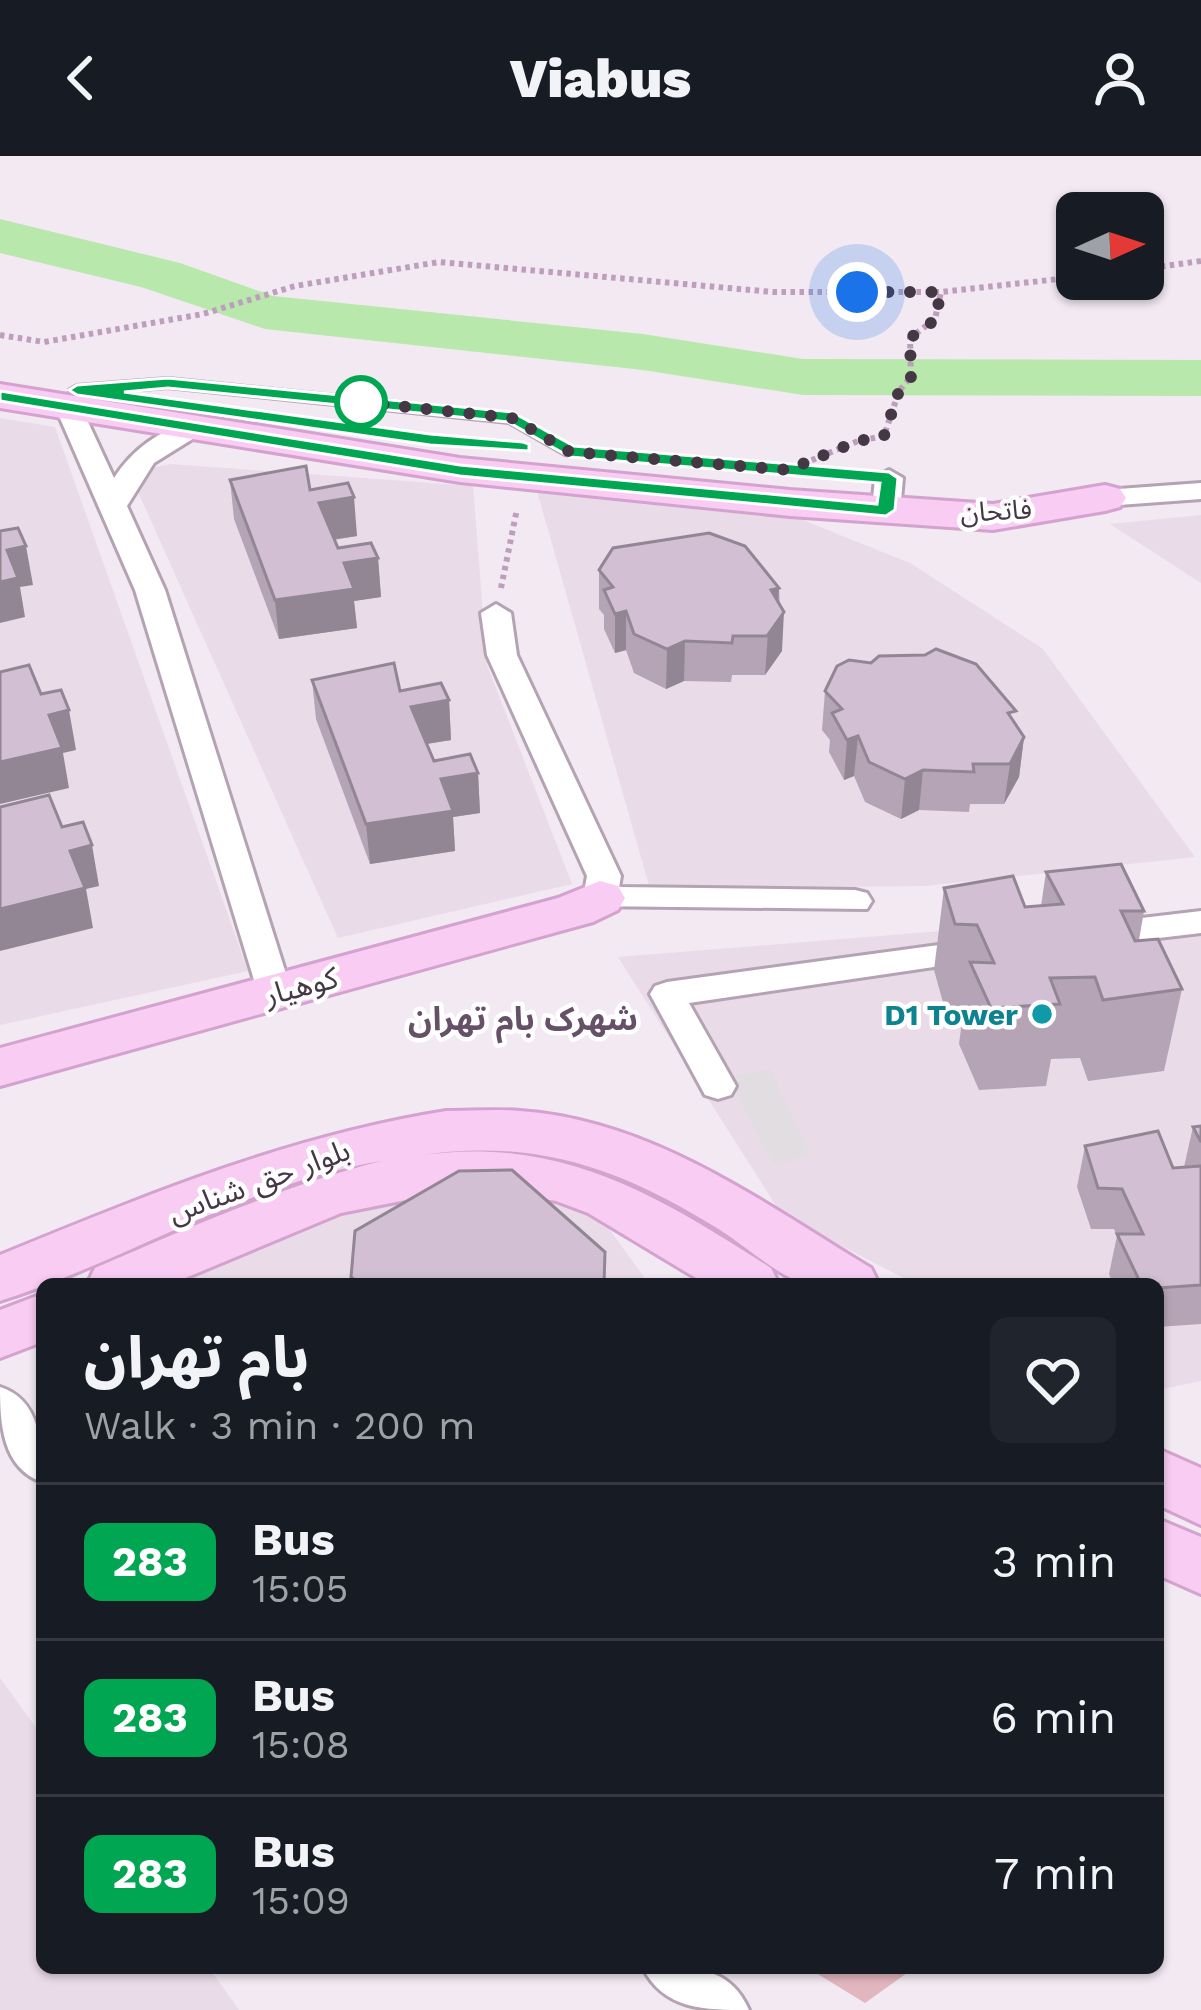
<!DOCTYPE html>
<html lang="en">
<head>
<meta charset="utf-8">
<style>
	body { margin:0; font-family:"Work Sans","Noto Sans Arabic",sans-serif; background:#20242c; color:#f1f3f6; height:100vh; display:flex; flex-direction:column; font-size:45px; white-space:nowrap }
	* { box-sizing:border-box; margin:0 }
	p { font-size:39px; color:#9ea1a6 }
	.icon { flex:none; width:66px; height:66px; fill:none; stroke:currentColor; stroke-width:2; stroke-linecap:round; stroke-linejoin:round }
	.map { position:relative; flex:1; overflow:hidden }
	.sheet { position:absolute; left:36px; top:1122px; width:1128px; height:696px; display:flex; flex-direction:column; background:#171b24; border-radius:18px; box-shadow:0 3px 9px #0004 }
	.sheet>* { flex:none }
	.badge { padding:0 24px; border-radius:18px; font-size:42px; line-height:78px }
	.needle { width:78px; rotate:87deg }
	.buttons { position:absolute; left:1056px; top:36px; display:grid; gap:24px }
	.buttons a { display:grid; place-items:center; width:108px; height:108px; border-radius:18px; background:#171b24; box-shadow:0 3px 9px #0004; font-size:60px }
	.you { position:absolute; width:60px; height:60px; margin:-30px; border:9px solid #fff; border-radius:50%; background:#1a73e8; box-shadow:0 0 0 18px #1a73e833 }
	.map>.badge { position:absolute; translate:-50% -50%; box-shadow:0 0 0 6px #fff }
	.round { display:grid; place-items:center; flex:none; width:126px; height:126px; border-radius:18px; background:#20242c }
	.headline { display:flex; align-items:center; justify-content:space-between; height:204px; padding:0 48px }
	h1 { font-size:57px; font-weight:800; line-height:90px }
	ul { padding:0; list-style:none }
	li { display:flex; align-items:center; gap:36px; height:156px; padding:0 48px; border-top:3px solid #363941 }
	li div { flex:1 }
	li b { display:block; font-size:45px }
	li em { font-style:normal }
	li .badge { min-width:132px; font-weight:700; text-align:center }
	header { display:flex; justify-content:space-between; align-items:center; height:156px; padding:0 48px; background:#171b24; font-size:54px; font-weight:800 }
	.map>svg:first-child { display:block }
</style>
</head>
<body>
<header><svg class="icon" aria-label="back" viewBox="0 0 24 24"><path d="M15 5l-7 7 7 7"/></svg>Viabus<svg class="icon" aria-label="person" viewBox="0 0 24 24"><circle cx="12" cy="8" r="4"/><path d="M4 21q1-7 8-7t8 7"/></svg></header>
<div class="map">
<svg width="1201" height="1854" viewBox="0 0 1201 1854">
	<rect width="100%" height="100%" fill="#f2e9f2"/>
	<g fill="#eadbe9">
		<path d="M 0,262 L 55,271 L 248,815 L 0,869 Z"/>
		<path d="M 171,308 L 473,330 L 487,509 L 572,728 L 338,782 L 134,327 L 147,313 Z"/>
		<path d="M 537,335 L 780,355 L 910,407 L 1043,493 L 1195,701 L 924,730 L 650,733 Z"/>
		<path d="M 1201,359 L 1201,427 L 1110,368 Z"/>
		<path d="M 1201,754 L 1201,1225 L 1158,1234 L 1158,1128 L 915,1128 L 782,1059 L 618,801 Z"/>
		<path d="M 530,964 L 649,1128 L 152,1128 Z"/>
		<path d="M 0,1522 L 42,1580 L 42,1812 L 209,1812 L 239,1854 L 0,1854 Z"/>
	</g>
	<path fill="#e2b6be" d="M 808,1812 L 914,1812 L 865,1847 Z"/>
	<path fill="#e1dde1" d="M 770,913 L 810,998 L 774,1010 L 728,921 Z"/>
	<g fill="none" stroke-linecap="round" stroke-linejoin="round">
		<path fill="#b9e8ac" fill-rule="evenodd" d="M 0,63 L 180,107 L 273,140 L 643,178 L 803,203 L 1201,204 L 1201,240 L 803,239 L 643,214 L 265,173 L 141,131 L 0,97 Z"/>
		<g stroke="#b4a3b3" stroke-width="6">
			<path id="lane" d="M 168,223 L 512,258 L 577,295 L 570,299 L 565,298 L 509,266 L 168,231 L 77,238 L 70,234 L 77,230 Z"/>
		</g>
		<g stroke="#b4a3b3" stroke-width="6">
			<g id="street">
				<path d="M 69,245 L 82,253 L 114,322 C 133,293 159,274 193,266 L 207,274 L 154,307 L 127,350 L 165,434 L 292,837 L 287,845 L 263,845 L 258,837 L 135,434 L 56,253 Z"/>
				<path d="M 889,314 L 903,322 L 900,354 L 886,362 L 872,354 L 875,322 Z"/>
				<path d="M 1201,327 L 1201,343 L 1105,350 L 1091,342 L 1105,334 Z"/>
				<path d="M 496,448 L 511,457 L 517,499 L 621,720 L 619,731 L 855,734 L 867,737 L 872,745 L 867,753 L 588,750 L 583,742 L 587,720 L 487,499 L 481,457 Z"/>
				<path d="M 1201,755 L 1201,777 L 1091,790 L 1079,787 L 1074,779 L 1079,771 L 1091,768 Z"/>
				<path d="M 983,783 L 995,786 L 1000,794 L 995,802 L 689,847 L 736,930 L 731,939 L 718,943 L 705,939 L 650,838 L 655,830 L 667,826 Z"/>
				<path d="M 0,1231 C 41,1244 42,1290 42,1326 C 2,1312 0,1267 0,1231 Z"/>
				<path d="M 643,1812 C 687,1812 728,1806 749,1854 C 705,1854 664,1854 643,1812 Z"/>
			</g>
		</g>
		<g stroke="#d3a2ce" stroke-width="6">
			<g id="secondary">
				<path d="M 0,228 L 460,302 L 790,334 L 993,348 L 1105,329 L 1120,333 L 1126,342 L 1120,351 L 1105,355 L 993,374 L 790,360 L 460,326 L 0,252 Z"/>
				<path d="M 600,725 L 618,730 L 625,742 L 618,754 L 593,766 L 0,930 L 0,892 L 558,742 Z"/>
				<path d="M 446,955 C 471,955 496,953 520,955 C 652,964 762,1046 871,1112 L 879,1128 C 857,1128 826,1134 805,1128 C 782,1122 742,1088 720,1074 C 620,1012 534,981 415,1000 C 559,978 655,1038 771,1112 L 779,1128 L 706,1128 L 588,1057 L 556,1045 L 498,1036 L 441,1037 L 341,1057 L 171,1128 L 87,1128 L 95,1112 C 189,1071 281,1031 381,1005 C 247,1027 126,1105 0,1145 L 0,1099 C 147,1039 289,980 446,955 Z"/>
				<path d="M 42,1138 L 42,1186 L 0,1202 L 0,1154 Z"/>
				<path d="M 1158,1293 L 1201,1312 L 1201,1369 L 1158,1349 Z"/>
				<path d="M 1158,1363 L 1201,1381 L 1201,1438 L 1158,1419 Z"/>
			</g>
		</g>
		<g stroke="#bd9fbd" stroke-width="6" stroke-dasharray="4.5 4.5" stroke-linecap="butt">
			<path d="M 1143,113 L 1201,105"/>
			<path d="M 0,179 L 44,186 L 203,158 L 295,130 L 439,106 L 773,136 L 941,136 L 1077,121"/>
			<path d="M 795,311 L 858,285 L 884,280 L 899,235 L 911,221 L 910,182 L 935,163 L 941,136"/>
			<path d="M 501,432 L 517,353"/>
		</g>
		<use href="#lane" fill="#fff" fill-rule="evenodd"/>
		<use href="#street" fill="#fff" fill-rule="evenodd"/>
		<use href="#secondary" fill="#f9ccf3" fill-rule="evenodd"/>
	</g>
	<g fill="#b5a4b5">
		<path d="M 230,324 L 310,334 L 357,380 L 334,384 L 338,392 L 378,402 L 381,441 L 354,445 L 357,472 L 279,483 L 234,363 Z"/>
		<path d="M 599,414 L 779,432 L 782,495 L 765,519 L 732,519 L 731,526 L 684,525 L 666,533 L 634,517 L 626,494 L 615,497 L 604,473 L 604,459 L 599,453 Z"/>
		<path d="M 871,507 L 1014,566 L 1024,581 L 1019,621 L 1004,648 L 970,648 L 969,656 L 919,654 L 901,663 L 865,646 L 854,620 L 844,624 L 829,596 L 830,584 L 822,574 L 825,535 Z"/>
		<path d="M 312,524 L 449,544 L 451,584 L 427,588 L 434,605 L 478,617 L 480,657 L 453,661 L 455,695 L 370,708 L 316,563 Z"/>
		<path d="M 1046,716 L 1144,755 L 1139,784 L 1182,833 L 1164,915 L 1088,925 L 1080,902 L 1051,903 L 1046,930 L 979,934 L 959,888 L 964,850 L 944,850 L 934,814 L 944,732 L 1025,751 L 1041,750 Z"/>
		<path d="M 1201,970 L 1201,1168 L 1158,1171 L 1158,1128 L 1113,1128 L 1109,1118 L 1117,1080 L 1114,1073 L 1091,1073 L 1077,1031 L 1085,990 L 1173,1012 L 1184,1011 L 1193,971 Z"/>
	</g>
	<g fill="#938694">
		<path d="M 354,341 L 357,380 L 322,385 L 319,347 Z"/>
		<path d="M 26,390 L 33,429 L 20,431 L 25,461 L 0,467 L 0,426 L 7,394 Z"/>
		<path d="M 378,402 L 381,441 L 354,445 L 357,472 L 279,483 L 275,444 L 344,407 Z"/>
		<path d="M 779,432 L 777,466 L 784,456 L 782,495 L 765,519 L 771,434 Z"/>
		<path d="M 626,455 L 626,494 L 615,497 L 615,458 Z"/>
		<path d="M 685,485 L 684,525 L 666,533 L 667,493 Z"/>
		<path d="M 449,544 L 451,584 L 413,590 L 411,551 Z"/>
		<path d="M 69,554 L 76,594 L 63,597 L 69,632 L 0,648 L 0,606 L 49,559 Z"/>
		<path d="M 858,580 L 854,620 L 844,624 L 847,584 Z"/>
		<path d="M 1024,581 L 1019,621 L 1004,648 L 1010,608 Z"/>
		<path d="M 923,614 L 919,654 L 901,663 L 905,623 Z"/>
		<path d="M 478,617 L 480,657 L 453,661 L 455,695 L 370,708 L 366,668 L 441,623 Z"/>
		<path d="M 92,689 L 99,730 L 86,733 L 93,772 L 0,795 L 0,753 L 70,695 Z"/>
	</g>
	<g fill="#d2bfd3" stroke="#938694" stroke-width="3">
		<path d="M 306,310 L 310,334 L 348,327 L 354,341 L 319,347 L 338,392 L 371,387 L 378,402 L 344,407 L 354,433 L 275,444 L 230,324 Z"/>
		<path d="M 18,372 L 26,390 L 7,394 L 18,422 L 0,426 L 0,375 Z"/>
		<path d="M 709,377 L 745,390 L 779,432 L 771,434 L 784,456 L 767,480 L 733,480 L 732,487 L 685,485 L 667,493 L 634,478 L 626,455 L 615,458 L 604,434 L 613,431 L 599,414 L 613,392 Z"/>
		<path d="M 936,493 L 976,508 L 1016,555 L 1008,557 L 1024,581 L 1010,608 L 973,608 L 974,616 L 923,614 L 905,623 L 869,606 L 858,580 L 847,584 L 832,557 L 842,553 L 825,535 L 837,510 L 849,504 L 871,507 L 879,500 L 925,499 Z"/>
		<path d="M 394,507 L 400,535 L 441,527 L 449,544 L 411,551 L 434,605 L 470,598 L 478,617 L 441,623 L 453,655 L 366,668 L 312,524 Z"/>
		<path d="M 29,509 L 41,538 L 61,534 L 69,554 L 49,559 L 62,592 L 0,606 L 0,516 Z"/>
		<path d="M 49,639 L 62,671 L 83,666 L 92,689 L 70,695 L 85,732 L 0,753 L 0,651 Z"/>
		<path d="M 1121,708 L 1144,755 L 1121,755 L 1135,785 L 1158,783 L 1182,833 L 1103,844 L 1095,821 L 1050,822 L 1060,848 L 991,852 L 970,806 L 994,807 L 977,769 L 955,768 L 944,732 L 1013,720 L 1025,751 L 1063,748 L 1046,716 Z"/>
		<path d="M 1201,970 L 1201,986 L 1193,971 Z"/>
		<path d="M 1158,975 L 1173,1012 L 1201,1010 L 1201,1129 L 1158,1132 L 1158,1128 L 1141,1128 L 1117,1078 L 1143,1078 L 1122,1033 L 1098,1032 L 1085,990 Z"/>
		<path d="M 512,1014 L 605,1096 L 604,1128 L 359,1128 L 351,1121 L 355,1075 L 459,1015 Z"/>
	</g>
	<path fill="#00a651" stroke="#fff" stroke-width="3" d="M 168,222 L 512,256 L 574,290 L 889,316 L 898,322 L 895,354 L 886,360 L 460,320 L 0,245 L 0,235 L 460,309 L 877,348 L 880,327 L 570,301 L 508,266 L 168,232 L 124,236 L 430,278 L 523,286 L 529,288 L 529,295 L 430,289 L 77,239 L 69,234 L 77,229 Z"/>
	<g fill="none" stroke-linecap="round" stroke-linejoin="round">
		<path stroke="#453845" stroke-width="12" stroke-dasharray="0 21.6" d="M 361,246 L 340,244 L 512,262 L 570,296 L 788,314 L 858,285 L 884,280 L 899,235 L 911,221 L 910,182 L 935,164 L 941,136 L 857,136"/>
	</g>
	<circle fill="#fff" stroke="#00a651" stroke-width="6" cx="361" cy="246" r="24"/>
	<circle fill="#0f9aa8" stroke="#fff" stroke-width="4.5" cx="1042" cy="858" r="12"/>
	<g text-anchor="middle" dominant-baseline="central" stroke-width="9" stroke-linejoin="round" paint-order="stroke">
		<g font-size="27" fill="#453845" stroke="#fff">
			<text transform="translate(996 355) rotate(-3)">فاتحان</text>
		</g>
		<g font-size="30" fill="#453845" stroke="#fff">
			<text transform="translate(301 830) rotate(-15)">کوهیار</text>
			<text transform="translate(259 1025) rotate(-20)">بلوار حق شناس</text>
		</g>
		<g font-size="30" font-weight="bold" fill="#0d838f" stroke="#fff" text-anchor="end">
			<text x="1018" y="858">D1 Tower</text>
		</g>
		<g font-size="33" font-weight="bold" fill="#665067" stroke="#fff">
			<text x="523" y="862">شهرک بام تهران</text>
		</g>
	</g>
</svg>
<div class="buttons">
<a><svg class="needle" viewBox="-14 -14 28 28"><path d="M0-13l5 13h-10z" fill="#e53935"/><path d="M0 13l5-13h-10z" fill="#9ea1a6"/></svg></a>
</div>
<div class="you" style="left:857px;top:136px"></div>
<section class="sheet">
<div class="headline"><div><h1>بام تهران</h1><p>Walk · 3 min · 200 m</p></div><a class="round"><svg class="icon" aria-label="heart" viewBox="0 0 24 24"><path d="M12 20l-8-8c-3-5 5-10 8-4 3-6 11-1 8 4z"/></svg></a></div>
<ul>
<li><span class="badge" style="background:#00a651;color:#fff">283</span><div><b>Bus</b><p>15:05</p></div><em>3 min</em></li>
<li><span class="badge" style="background:#00a651;color:#fff">283</span><div><b>Bus</b><p>15:08</p></div><em>6 min</em></li>
<li><span class="badge" style="background:#00a651;color:#fff">283</span><div><b>Bus</b><p>15:09</p></div><em>7 min</em></li>
</ul>
</section>
</div>
</body>
</html>
